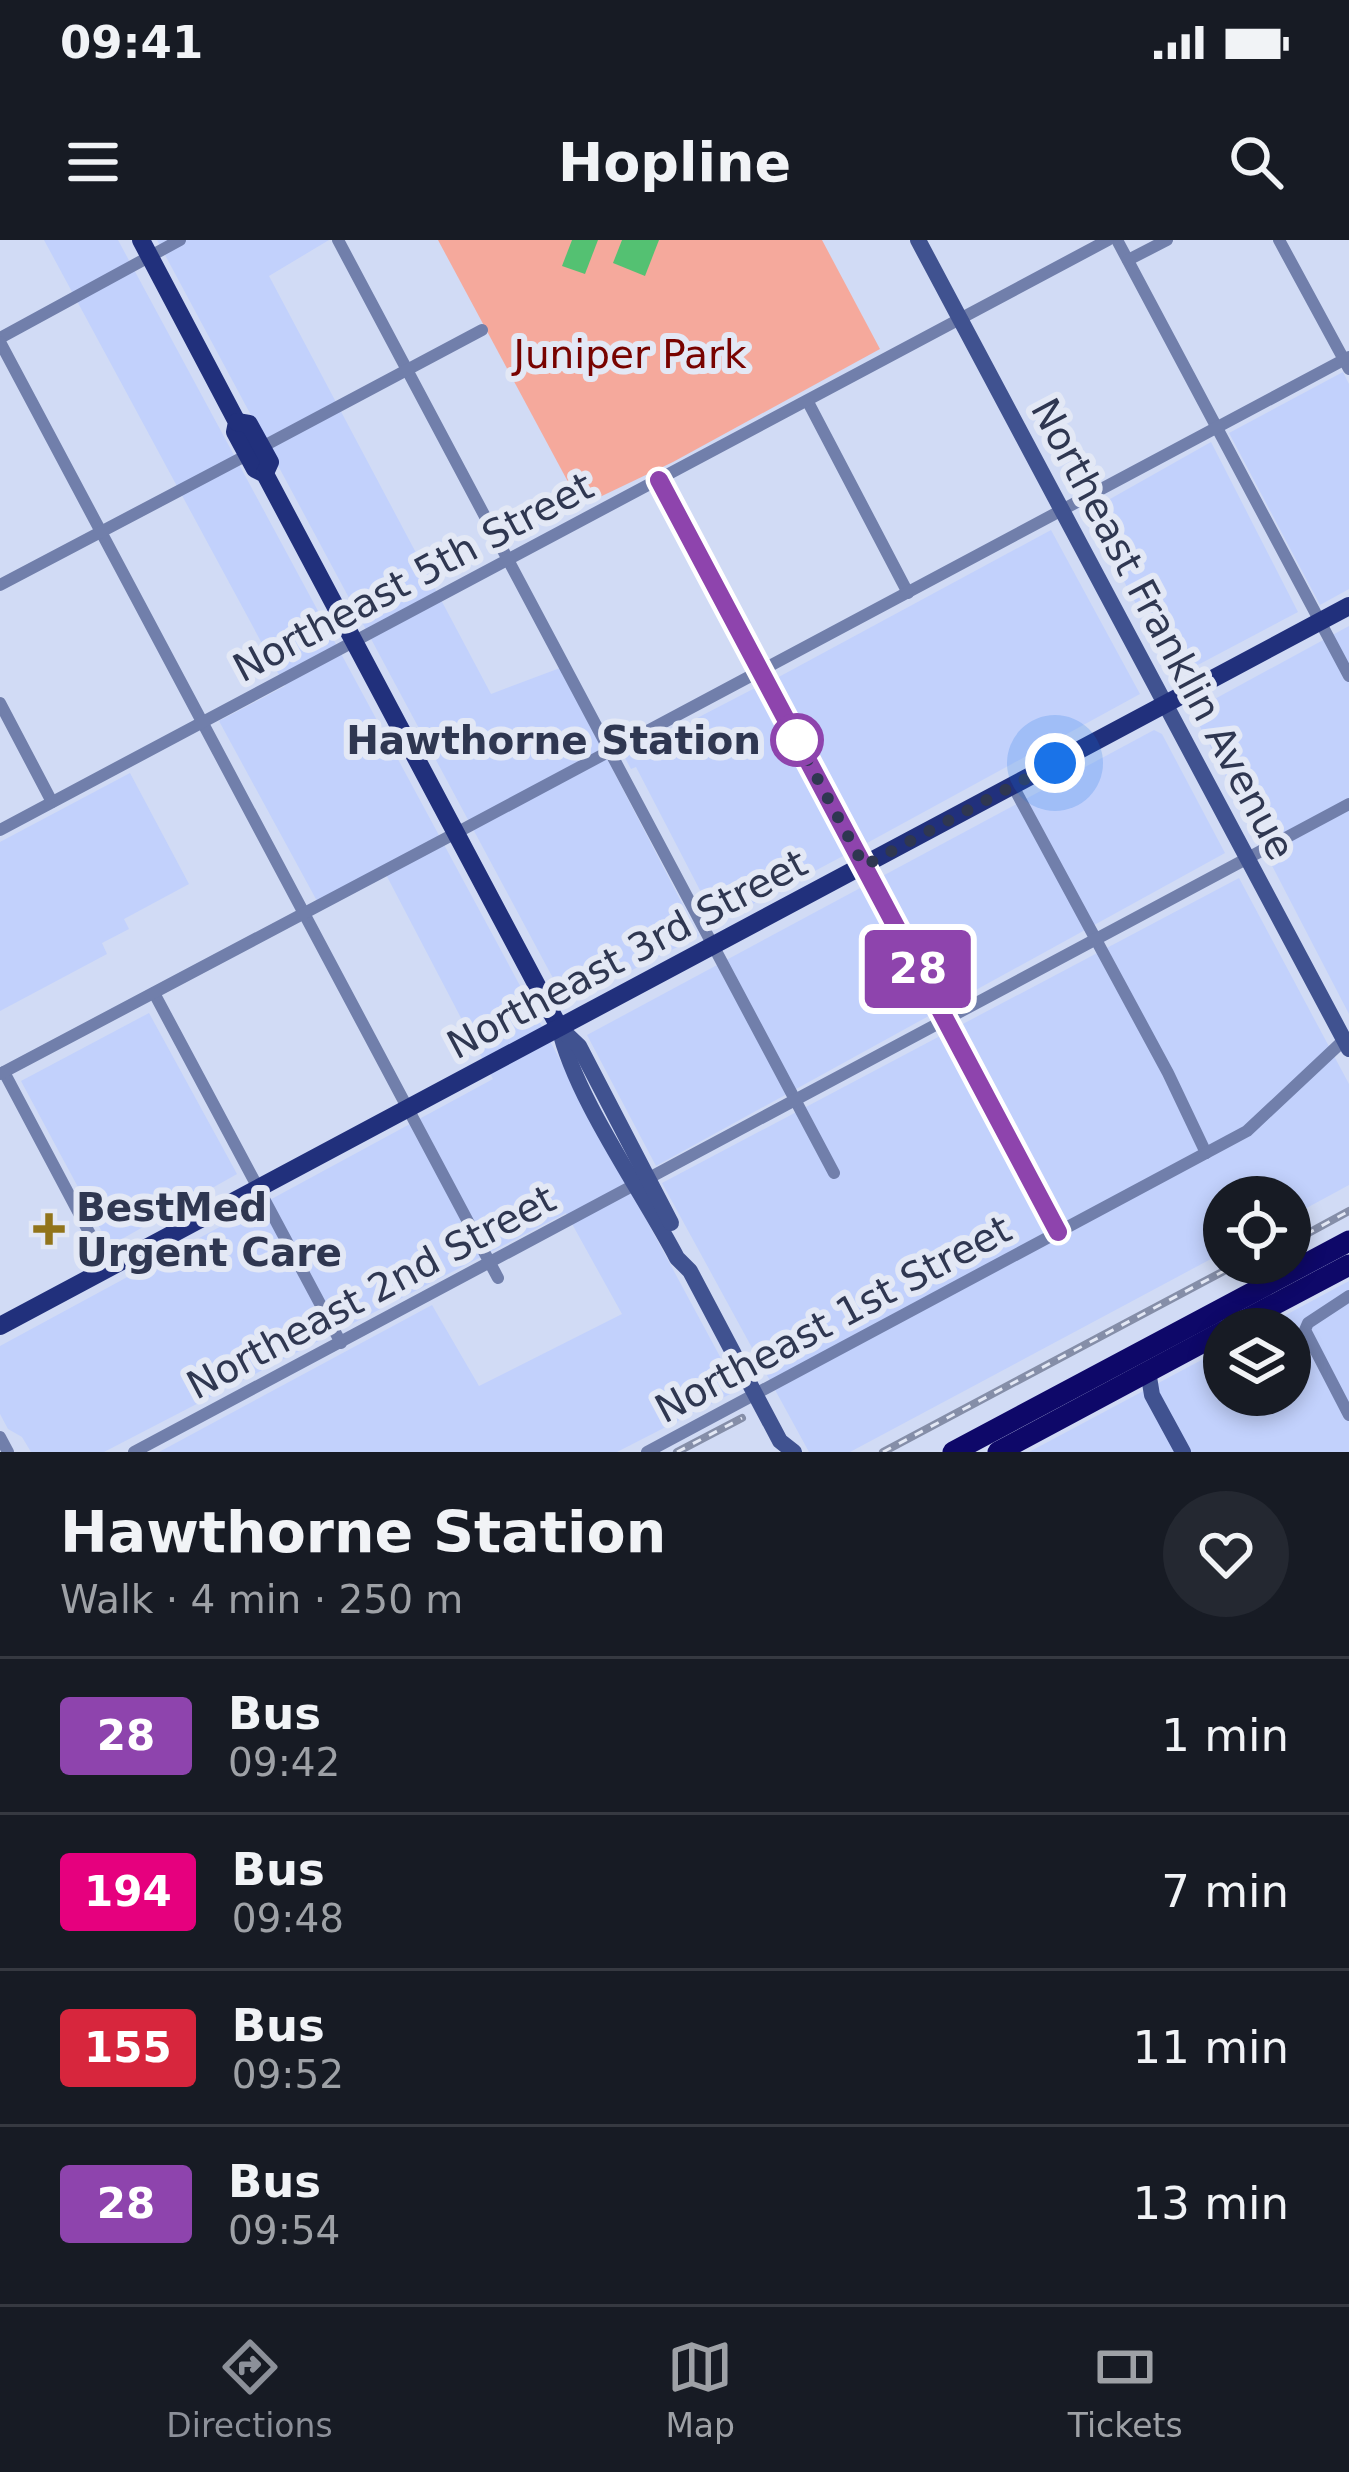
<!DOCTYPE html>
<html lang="en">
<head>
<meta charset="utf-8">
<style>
	body { margin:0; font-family:"DejaVu Sans",sans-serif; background:#242831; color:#f1f3f6; height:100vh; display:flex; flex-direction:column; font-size:45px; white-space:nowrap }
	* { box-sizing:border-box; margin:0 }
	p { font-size:39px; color:#9ea1a6 }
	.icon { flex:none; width:66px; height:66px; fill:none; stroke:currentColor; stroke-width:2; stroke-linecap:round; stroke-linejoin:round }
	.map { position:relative; height:1212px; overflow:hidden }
	.panel { display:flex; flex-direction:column; background:#171b24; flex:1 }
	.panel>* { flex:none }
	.badge { padding:0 24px; border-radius:9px; font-size:42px; line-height:78px }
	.controls { position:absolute; left:1203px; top:936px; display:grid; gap:24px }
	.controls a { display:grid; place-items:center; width:108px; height:108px; border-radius:50%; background:#171b24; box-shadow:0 6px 18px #0003; font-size:60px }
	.you { position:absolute; width:60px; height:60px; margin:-30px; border:9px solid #fff; border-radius:50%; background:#1a73e8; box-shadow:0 0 0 18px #1a73e833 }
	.map>.badge { position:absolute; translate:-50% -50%; box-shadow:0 0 0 6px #fff }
	.round { display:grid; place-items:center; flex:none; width:126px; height:126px; border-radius:63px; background:#242831 }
	.overview { display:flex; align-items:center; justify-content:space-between; height:204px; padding:0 60px }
	h1 { font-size:57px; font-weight:600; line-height:90px }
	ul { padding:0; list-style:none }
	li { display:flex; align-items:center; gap:36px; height:156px; padding:0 60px; border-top:3px solid #363941 }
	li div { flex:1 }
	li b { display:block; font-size:45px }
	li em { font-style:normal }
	li .badge { min-width:132px; font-weight:700; text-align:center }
	.status { display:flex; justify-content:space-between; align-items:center; height:84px; padding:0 60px; background:#171b24; direction:ltr }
	.status svg { height:33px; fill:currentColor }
	header { display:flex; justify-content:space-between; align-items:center; height:156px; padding:0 60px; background:#171b24; font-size:54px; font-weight:600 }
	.dock { display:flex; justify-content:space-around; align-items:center; height:168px; border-top:3px solid #363941; background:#171b24; font-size:33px; color:#9ea1a6 }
	.dock a { display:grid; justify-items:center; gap:6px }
	.dock .active { color:#8c9099 }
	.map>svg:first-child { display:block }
</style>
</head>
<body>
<div class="status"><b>09:41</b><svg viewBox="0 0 49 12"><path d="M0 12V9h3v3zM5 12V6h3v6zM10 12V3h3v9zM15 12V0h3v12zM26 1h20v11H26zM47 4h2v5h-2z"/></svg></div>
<header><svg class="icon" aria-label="menu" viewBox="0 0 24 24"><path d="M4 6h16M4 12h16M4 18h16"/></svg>Hopline<svg class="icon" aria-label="search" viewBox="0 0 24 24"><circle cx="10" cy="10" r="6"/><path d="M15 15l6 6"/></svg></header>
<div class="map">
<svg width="1349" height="1212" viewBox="0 0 1349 1212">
	<rect width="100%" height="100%" fill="#d1dbf5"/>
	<g fill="#c2d1fc">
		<path d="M 44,0 L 118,0 L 738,1150 L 617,1212 L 159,1212 L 432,1065 L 479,1146 L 622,1074 L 566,973 L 104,1212 L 31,1212 L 22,1197 L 8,1189 L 0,1174 L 0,1106 L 493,839 L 382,627 L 317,661 L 219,481 L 285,446 Z"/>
		<path d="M 157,0 L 329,0 L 269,36 L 491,454 L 560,428 L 699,696 L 587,753 L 554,740 Z"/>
		<path d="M 1343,132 L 1349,144 L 1349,349 L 1320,365 L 1229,193 Z"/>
		<path d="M 1211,202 L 1298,372 L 1175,437 L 1087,272 Z"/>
		<path d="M 1051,290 L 1140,454 L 867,603 L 775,439 Z"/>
		<path d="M 1349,386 L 1349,774 L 1195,477 L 1200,467 Z"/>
		<path d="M 753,449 L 758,450 L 845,611 L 843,616 L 717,683 L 636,527 L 631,529 L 624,516 Z"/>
		<path d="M 1154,490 L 1162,494 L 1225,613 L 656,926 L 587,795 Z"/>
		<path d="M 130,533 L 189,644 L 124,679 L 129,689 L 102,703 L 107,714 L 0,771 L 0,602 Z"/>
		<path d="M 1239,638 L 1349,844 L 1349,945 L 1290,977 L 1290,957 L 1224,957 L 1224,1012 L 850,1212 L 809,1212 L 662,943 Z"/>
		<path d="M 149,773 L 237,934 L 113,1004 L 108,1003 L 21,841 Z"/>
		<path d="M 1349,1041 L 1349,1212 L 1029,1212 L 1224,1108 L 1224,1155 L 1290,1155 L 1290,1089 L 1260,1089 Z"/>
	</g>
	<path fill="#f5a99c" d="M 438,0 L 822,0 L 880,109 L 673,222 L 581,266 Z"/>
	<g fill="#54c172">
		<path d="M 572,0 L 598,0 L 585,34 L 562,26 Z"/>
		<path d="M 622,0 L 659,0 L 645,36 L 613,23 Z"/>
	</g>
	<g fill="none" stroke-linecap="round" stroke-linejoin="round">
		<g stroke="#717fab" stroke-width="12">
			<path d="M 338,0 L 834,933"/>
			<path d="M 1117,0 L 1349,436"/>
			<path d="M 1279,0 L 1349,129"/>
			<path d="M 1128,20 L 1167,0"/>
			<path d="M 0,98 L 180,0"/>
			<path d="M 0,102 L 498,1038"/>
			<path d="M 808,162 L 908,353"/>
			<path d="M 262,207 L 482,90"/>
			<path d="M 659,240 L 1058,992"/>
			<path d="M 0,345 L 247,215"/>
			<path d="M 0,463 L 52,562"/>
			<path d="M 1013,546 L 1168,833 L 1206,913"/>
			<path d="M 0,590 L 1108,0"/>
			<path d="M 458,592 L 1349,117"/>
			<path d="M 154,753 L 341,1103"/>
			<path d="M 4,832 L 108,1028"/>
			<path d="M 0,834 L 452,595"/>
			<path d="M 649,938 L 1349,564"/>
			<path d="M 1349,1056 L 1308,1083 L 1305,1090 L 1349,1175"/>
			<path d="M 0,1197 L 8,1212"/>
			<path d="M 134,1212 L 636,944"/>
			<path d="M 647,1212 L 1247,891 L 1344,800"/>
		</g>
		<g stroke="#405290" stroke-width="16">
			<path d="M 918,0 L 1349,809"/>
			<path d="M 559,787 C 575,858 642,951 677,1018 L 690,1031 L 780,1201 L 794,1212"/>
			<path d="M 560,788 L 579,806 L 671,983"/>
			<path d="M 1148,1131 L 1152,1155 L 1183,1212"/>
		</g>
		<g stroke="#21307c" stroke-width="18">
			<path d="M 141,0 L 237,182 L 235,192 L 255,229 L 265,234 L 559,787"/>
			<path d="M 237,182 L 249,184 L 270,222 L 265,233"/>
			<path d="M 0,1086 L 1349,366"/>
		</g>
		<g stroke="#0e0869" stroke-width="21">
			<path d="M 1228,1089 L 1349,1025"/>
			<path d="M 953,1212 L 1349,1001"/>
			<path d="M 998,1212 L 1224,1091"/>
		</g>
		<g stroke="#858ea8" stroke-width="8">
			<g id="rail">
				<path d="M 1290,1003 L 1349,971"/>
				<path d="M 677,1212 L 742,1178"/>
				<path d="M 883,1212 L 1239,1023"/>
			</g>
		</g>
		<use href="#rail" stroke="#e3e8f5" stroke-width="3" stroke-dasharray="9" stroke-linecap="butt"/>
	</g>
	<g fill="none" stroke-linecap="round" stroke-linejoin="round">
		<g stroke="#fff" stroke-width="27">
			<path id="line" d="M 659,240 L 1058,992"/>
		</g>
		<use href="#line" stroke="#8e44ad" stroke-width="18"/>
		<path stroke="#2f3751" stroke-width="12" stroke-dasharray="0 21.6" d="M 797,500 L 792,491 L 864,626 L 1055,523"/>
	</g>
	<circle fill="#fff" stroke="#8e44ad" stroke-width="6" cx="797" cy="500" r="24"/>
	<path fill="#91741a" stroke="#e3e8f5" stroke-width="4.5" d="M43 971h12v12h12v12h-12v12h-12v-12h-12v-12h12z"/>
	<g text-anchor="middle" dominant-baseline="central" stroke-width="12" stroke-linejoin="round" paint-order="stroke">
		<g font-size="39" fill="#780300" stroke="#e3e8f5">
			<text x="630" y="114">Juniper Park</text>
		</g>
		<g font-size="39" fill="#2f3751" stroke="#e3e8f5">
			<text transform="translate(413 337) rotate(-28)">Northeast 5th Street</text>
			<text transform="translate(1163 389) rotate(62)">Northeast Franklin Avenue</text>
			<text transform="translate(627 714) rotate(-28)">Northeast 3rd Street</text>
			<text transform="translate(371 1052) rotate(-28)">Northeast 2nd Street</text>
			<text transform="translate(833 1079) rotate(-28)">Northeast 1st Street</text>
		</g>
		<g font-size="39" font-weight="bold" fill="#2f3751" stroke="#e3e8f5" text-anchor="end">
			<text x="761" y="500">Hawthorne Station</text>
		</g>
		<g font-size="39" font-weight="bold" fill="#2f3751" stroke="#e3e8f5" text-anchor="start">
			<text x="76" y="967">BestMed<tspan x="76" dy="45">Urgent Care</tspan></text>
		</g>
	</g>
</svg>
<div class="controls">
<a><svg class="icon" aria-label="locate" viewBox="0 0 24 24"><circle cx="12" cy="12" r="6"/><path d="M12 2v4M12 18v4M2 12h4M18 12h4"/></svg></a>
<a><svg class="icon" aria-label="layers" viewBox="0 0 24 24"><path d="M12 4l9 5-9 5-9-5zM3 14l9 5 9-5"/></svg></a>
</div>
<div class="you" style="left:1055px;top:523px"></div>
<b class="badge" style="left:918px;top:729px;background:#8e44ad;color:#fff">28</b>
</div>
<section class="panel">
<div class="overview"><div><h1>Hawthorne Station</h1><p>Walk · 4 min · 250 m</p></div><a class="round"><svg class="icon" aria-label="heart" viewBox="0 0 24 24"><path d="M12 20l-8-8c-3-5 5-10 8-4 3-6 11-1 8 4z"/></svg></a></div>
<ul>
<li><span class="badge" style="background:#8e44ad;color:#fff">28</span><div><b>Bus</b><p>09:42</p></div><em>1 min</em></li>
<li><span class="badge" style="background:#e6007e;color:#fff">194</span><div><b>Bus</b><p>09:48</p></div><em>7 min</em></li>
<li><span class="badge" style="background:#d7263d;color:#fff">155</span><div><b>Bus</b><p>09:52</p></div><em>11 min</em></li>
<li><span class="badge" style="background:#8e44ad;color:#fff">28</span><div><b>Bus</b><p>09:54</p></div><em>13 min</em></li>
</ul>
</section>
<nav class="dock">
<a class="active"><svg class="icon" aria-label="directions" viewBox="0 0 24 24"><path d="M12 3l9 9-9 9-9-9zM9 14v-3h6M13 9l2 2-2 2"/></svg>Directions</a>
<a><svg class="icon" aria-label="map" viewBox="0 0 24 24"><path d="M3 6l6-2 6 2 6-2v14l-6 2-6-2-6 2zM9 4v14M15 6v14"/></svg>Map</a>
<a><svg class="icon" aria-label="tickets" viewBox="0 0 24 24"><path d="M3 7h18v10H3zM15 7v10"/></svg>Tickets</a>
</nav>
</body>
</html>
